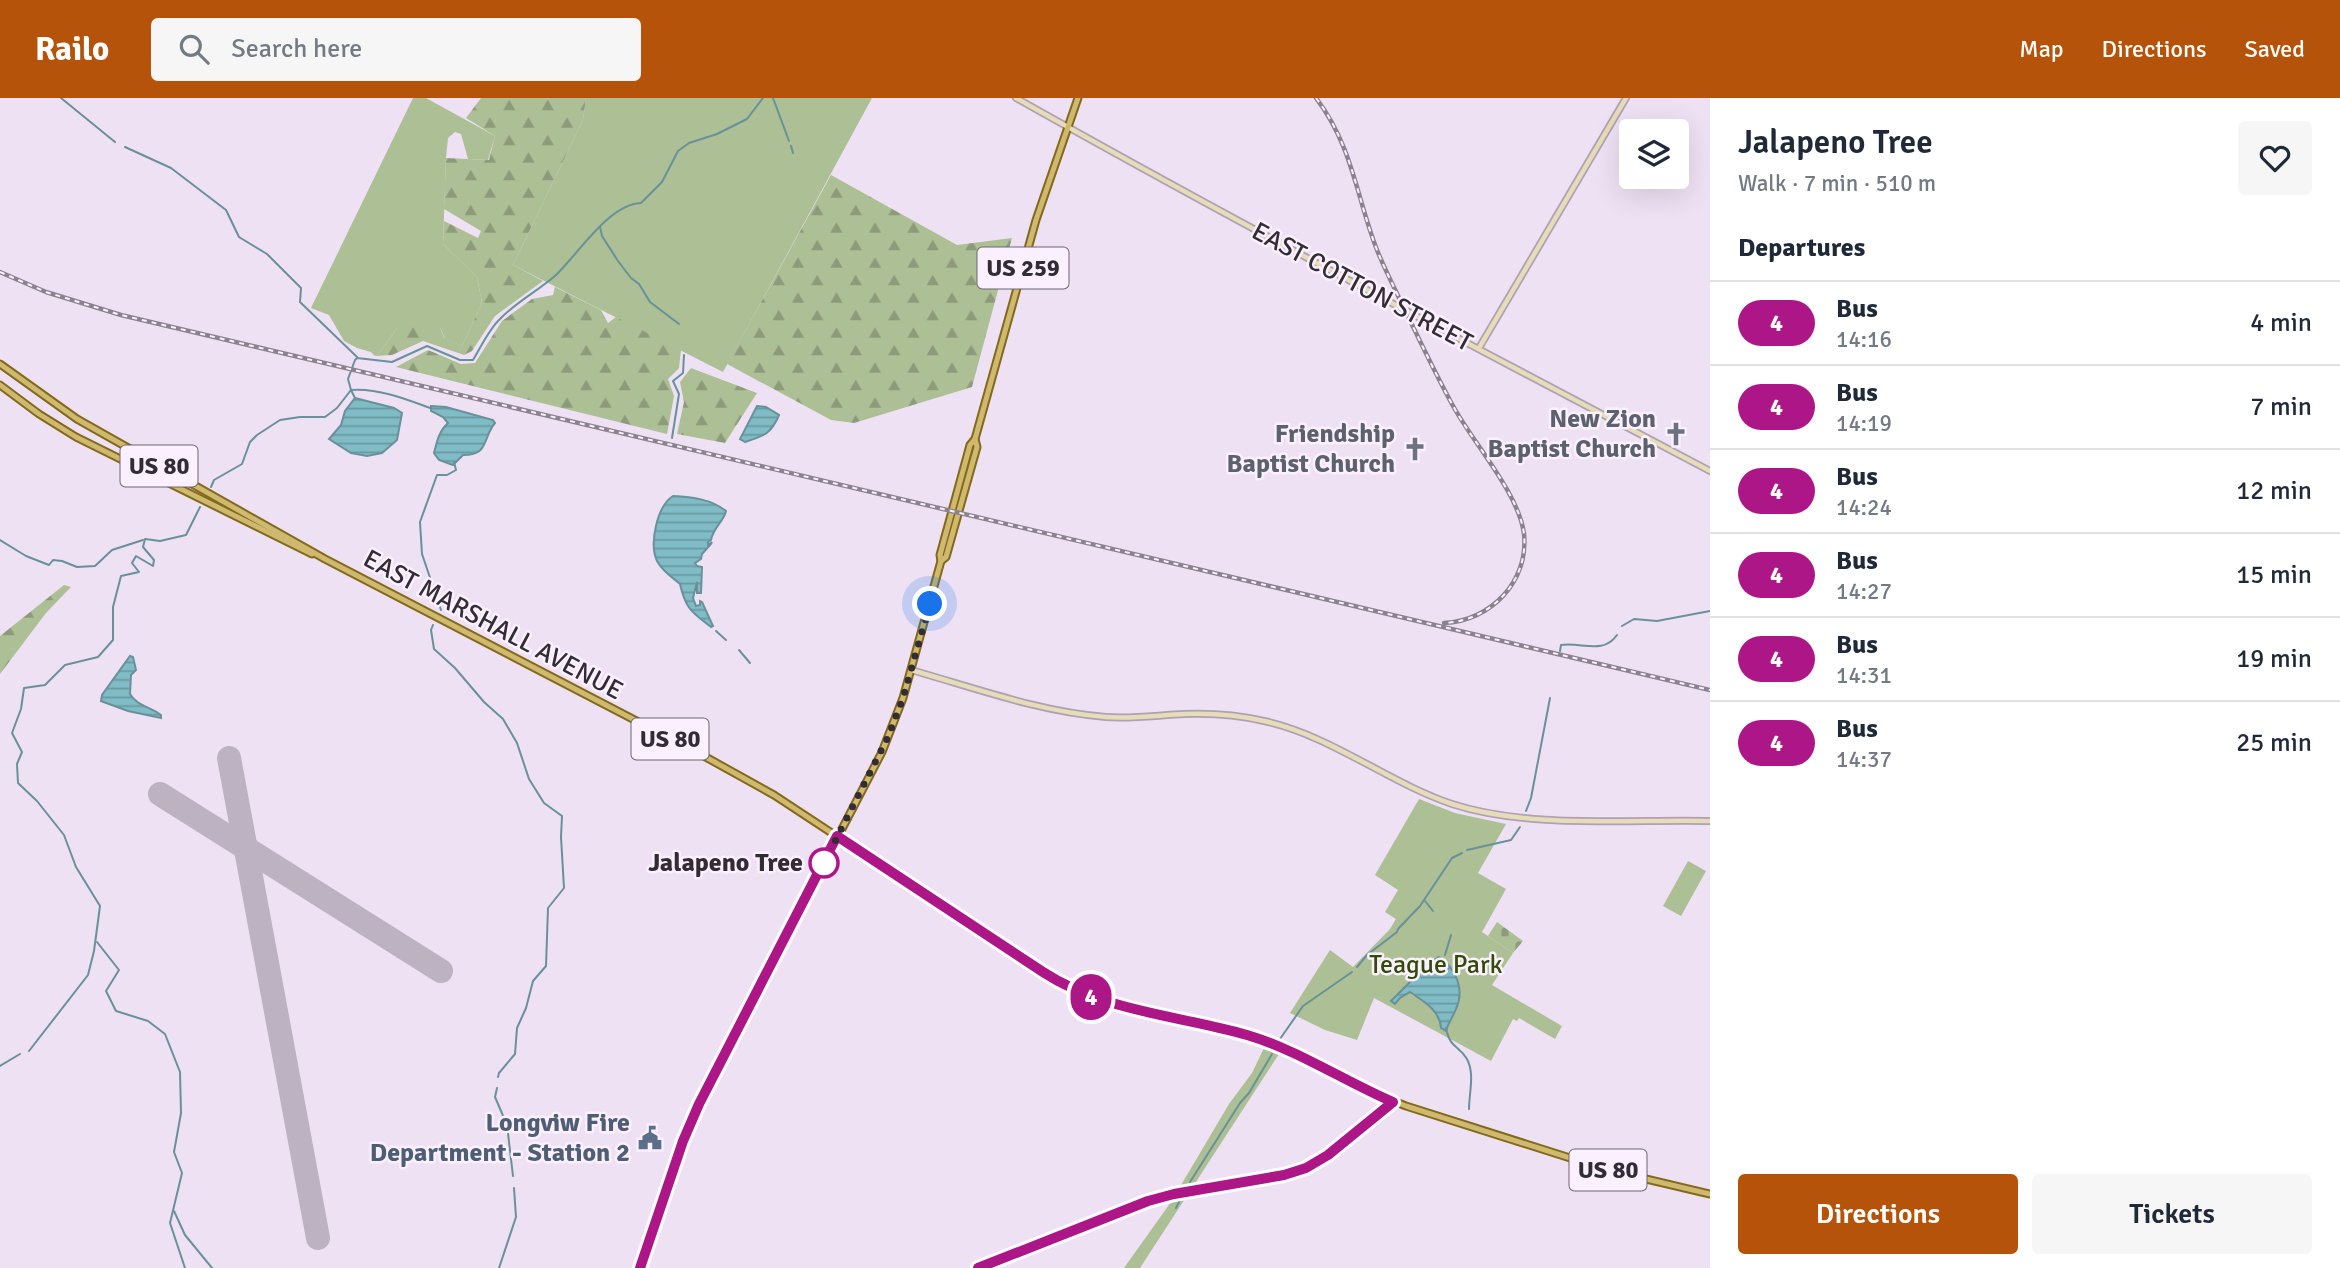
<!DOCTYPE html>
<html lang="en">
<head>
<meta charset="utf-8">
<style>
	body { margin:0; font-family:Signika,sans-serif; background:#f6f6f7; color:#1f2937; height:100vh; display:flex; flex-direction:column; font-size:26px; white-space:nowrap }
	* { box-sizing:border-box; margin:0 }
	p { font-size:23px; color:#747a83 }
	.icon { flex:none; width:38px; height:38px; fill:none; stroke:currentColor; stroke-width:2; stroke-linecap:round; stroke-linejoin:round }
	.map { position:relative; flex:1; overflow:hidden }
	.side { display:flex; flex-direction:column; background:#fff; width:630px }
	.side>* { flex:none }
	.badge { padding:0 14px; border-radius:23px; font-size:24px; line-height:46px }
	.tools { position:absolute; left:1619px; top:21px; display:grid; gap:14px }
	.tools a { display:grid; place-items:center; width:70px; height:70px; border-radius:7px; background:#fff; box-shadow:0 7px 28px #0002; font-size:35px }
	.you { position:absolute; width:35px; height:35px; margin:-18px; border:5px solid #fff; border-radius:50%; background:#1a73e8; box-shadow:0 0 0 10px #1a73e833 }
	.map>.badge { position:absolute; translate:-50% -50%; box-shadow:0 0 0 4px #fff }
	h2 { padding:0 28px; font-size:26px; line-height:63px }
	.round { display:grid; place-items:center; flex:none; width:74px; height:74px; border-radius:7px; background:#f6f6f7 }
	.overview { display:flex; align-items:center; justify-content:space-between; height:119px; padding:0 28px }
	h1 { font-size:33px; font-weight:600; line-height:52px }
	.button { display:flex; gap:14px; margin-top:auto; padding:14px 28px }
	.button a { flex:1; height:80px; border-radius:7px; background:#b45309; color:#fff; font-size:28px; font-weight:600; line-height:80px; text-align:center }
	.button a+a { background:#f6f6f7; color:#1f2937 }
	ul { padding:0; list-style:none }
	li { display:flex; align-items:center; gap:21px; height:84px; padding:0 28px; border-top:2px solid #e0e1e3 }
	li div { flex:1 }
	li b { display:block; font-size:26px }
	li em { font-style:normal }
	li .badge { min-width:77px; font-weight:700; text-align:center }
	header { display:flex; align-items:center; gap:42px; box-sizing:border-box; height:98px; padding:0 35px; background:#b45309; color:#fff }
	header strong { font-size:33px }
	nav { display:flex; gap:38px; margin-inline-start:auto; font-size:24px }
	.search { width:490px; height:63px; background:#f6f6f7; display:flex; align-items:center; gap:18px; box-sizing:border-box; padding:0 24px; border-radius:7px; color:#747a83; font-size:26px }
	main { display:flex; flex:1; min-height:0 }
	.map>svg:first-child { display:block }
</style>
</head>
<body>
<header>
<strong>Railo</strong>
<div class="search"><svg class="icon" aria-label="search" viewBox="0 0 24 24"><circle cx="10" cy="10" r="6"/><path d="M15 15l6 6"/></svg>Search here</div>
<nav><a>Map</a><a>Directions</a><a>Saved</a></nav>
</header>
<main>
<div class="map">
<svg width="1710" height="1170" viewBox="0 0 1710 1170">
	<defs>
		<pattern id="forest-firs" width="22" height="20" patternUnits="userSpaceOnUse" patternTransform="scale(1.75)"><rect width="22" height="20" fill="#acbf95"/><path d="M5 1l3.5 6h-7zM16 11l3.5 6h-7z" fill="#8d9b7a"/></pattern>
		<pattern id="cemetery-stones" width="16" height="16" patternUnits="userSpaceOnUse" patternTransform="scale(1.75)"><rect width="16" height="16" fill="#acbf95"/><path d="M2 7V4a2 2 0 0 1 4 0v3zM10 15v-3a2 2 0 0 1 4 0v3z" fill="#8d9b7a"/></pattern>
		<pattern id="water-rules" width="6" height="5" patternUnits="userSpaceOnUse" patternTransform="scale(1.75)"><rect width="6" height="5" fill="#80bcc5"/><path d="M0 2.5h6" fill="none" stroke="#6999a1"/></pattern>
	</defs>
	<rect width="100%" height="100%" fill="#efe1f4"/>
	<g fill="#acbf95">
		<path d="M 413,0 L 426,0 L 495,38 L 488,62 L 468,61 L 461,36 L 455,34 L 448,40 L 446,60 L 443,146 L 477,179 L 482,205 L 462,248 L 445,241 L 440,229 L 397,230 L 380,254 L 375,258 L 371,254 L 357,250 L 344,243 L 329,217 L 311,210 Z"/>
		<path d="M 586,0 L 872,0 L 723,274 L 513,167 L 583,22 Z"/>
		<path d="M 1419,701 L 1455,715 L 1506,726 L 1478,775 L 1506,791 L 1482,834 L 1513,855 L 1492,887 L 1562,928 L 1555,941 L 1519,920 L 1517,923 L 1513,921 L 1491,963 L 1374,900 L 1357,942 L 1325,932 L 1290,915 L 1330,852 L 1353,869 L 1390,831 L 1396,821 L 1385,814 L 1398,792 L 1375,777 Z"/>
		<path d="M 1688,763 L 1706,773 L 1681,818 L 1663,808 Z"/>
		<path d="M 1264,950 L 1279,956 L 1140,1170 L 1124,1170 L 1171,1104 L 1229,1006 L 1252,975 Z"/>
	</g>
	<g fill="url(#forest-firs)">
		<path d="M 481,0 L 586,0 L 583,22 L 513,167 L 543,183 L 495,218 L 472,253 L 464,257 L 423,243 L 392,257 L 375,258 L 380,254 L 397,230 L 411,219 L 440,229 L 444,240 L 462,248 L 482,205 L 477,179 L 443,146 L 444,123 L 478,140 L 481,133 L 444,111 L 446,60 L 489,62 L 495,38 L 466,20 Z"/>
		<path d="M 831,77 L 957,147 L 1012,140 L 972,289 L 854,325 L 831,322 L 727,266 Z"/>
		<path d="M 555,189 L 601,212 L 608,225 L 616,219 L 681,252 L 679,270 L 668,281 L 674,298 L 667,336 L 396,269 L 428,252 L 461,266 L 475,265 L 502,223 L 532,201 L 553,197 Z"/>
		<path d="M 691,270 L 757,295 L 725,345 L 677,336 L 684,304 L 680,284 Z"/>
		<path d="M 64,487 L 71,489 L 46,515 L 0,576 L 0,538 Z"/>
	</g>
	<path fill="url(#cemetery-stones)" d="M 1497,824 L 1523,843 L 1513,855 L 1488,838 Z"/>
	<g fill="url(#water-rules)" stroke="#69919a" stroke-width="2">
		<path d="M 355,300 L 394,310 L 402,315 L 397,342 L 382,355 L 367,358 L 351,355 L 329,341 L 341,327 L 345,313 Z"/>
		<path d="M 431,308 L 446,309 L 493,322 L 495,325 C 482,340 490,357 463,357 L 453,367 L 439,362 L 434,355 C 437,343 439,333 448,325 L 443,319 L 431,313 Z"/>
		<path d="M 757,308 L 766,309 L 779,317 C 771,336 764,338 745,344 L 740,341 Z"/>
		<path d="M 673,398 C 692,399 711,401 726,413 C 724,423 713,430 711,442 L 708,444 L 708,447 L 712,444 L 711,446 L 702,456 L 701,461 L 695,465 L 697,468 L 702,469 L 701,495 L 697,495 L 697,484 L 693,500 L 696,508 L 700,507 L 700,503 L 702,504 L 713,528 L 711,529 C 692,514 686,512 680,486 C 671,478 663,474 657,463 C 649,446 657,408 673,398 Z"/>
		<path d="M 130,558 L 133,559 L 136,572 L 131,577 L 130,596 C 137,608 151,609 161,617 L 161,620 L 128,613 L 101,603 L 102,597 Z"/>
		<path d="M 1439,859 C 1456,870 1465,892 1456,911 C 1453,919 1448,925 1446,933 L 1441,930 C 1440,912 1423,903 1410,894 L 1400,900 L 1395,906 L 1391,903 L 1427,867 Z"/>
	</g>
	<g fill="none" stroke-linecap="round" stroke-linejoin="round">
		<g stroke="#69919a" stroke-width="2">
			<path d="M 61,0 L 115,44"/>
			<path d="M 773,0 L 789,43"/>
			<path d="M 791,48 L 793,55"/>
			<path d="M 125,49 L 171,70 L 226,112 L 239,139 L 267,156 L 301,190 L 300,204 L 357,259"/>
			<path d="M 600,129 L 602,138 L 618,163 L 631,180 L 639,186 L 650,204 L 679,226"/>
			<path d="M 430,310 C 406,301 378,290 351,292 L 348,281 L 355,262 L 357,260 L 392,264 L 427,248 L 460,262 L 473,262 C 481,249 489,231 500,221 C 516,204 538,193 556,177 C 578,156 609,106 641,105 L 662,84 L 678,53 L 689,45 L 717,36 L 747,21 L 763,0"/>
			<path d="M 672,340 L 679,296 L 673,283 L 683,275 L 684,257"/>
			<path d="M 211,389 L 214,382 L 242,366 L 250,344 L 257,337 L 280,322 L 300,319 L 325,319 L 337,310 L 351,292 L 355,300"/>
			<path d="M 0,442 L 26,458 L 49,467 L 53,462 L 62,463 L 77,469 L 95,468 L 112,452 L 143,442"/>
			<path d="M 441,512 L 422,456 L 420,424 L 437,377 L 447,377 L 456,372 L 454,364"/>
			<path d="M 433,527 L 431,532 L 434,551 L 455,570 L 484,604 L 503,621 L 517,645 L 529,681 L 544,705 L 562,718 L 561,739 L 564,790 L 548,810 L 546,868 L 533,883 L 526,910 L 517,930 L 515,956 L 499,975 L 498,979"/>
			<path d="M 1622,528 L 1634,521 L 1657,523 L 1710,513"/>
			<path d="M 716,533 L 726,542"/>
			<path d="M 739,552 L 750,565"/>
			<path d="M 1560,553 L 1561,547 C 1582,544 1603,557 1617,537"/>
			<path d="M 1526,713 L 1531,700 L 1550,600"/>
			<path d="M 1467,752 L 1511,742 L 1520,729"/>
			<path d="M 1425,803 L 1433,813"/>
			<path d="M 97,844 L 119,872 L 106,893 L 116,913 L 148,923 L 165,936 L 180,974 L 181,1015 L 174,1054 L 182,1075 L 170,1125 L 185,1170"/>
			<path d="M 1445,857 L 1451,837"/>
			<path d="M 1357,869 L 1367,857 L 1397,834 L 1398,831 L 1420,808 L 1452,760 L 1462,755"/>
			<path d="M 1446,930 C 1450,951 1459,947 1467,961 C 1475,976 1469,995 1469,1011"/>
			<path d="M 1280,941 L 1303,908 L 1352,874"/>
			<path d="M 29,953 L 88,877 L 94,853 L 100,808 L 76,769 L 64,737 L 37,703 L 18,685 L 17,666 L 22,654 L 12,635 L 21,611 L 24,590 L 45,587 L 65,567 L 98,559 L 113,542 L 113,509 L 121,478 L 139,474 L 132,465 L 136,458 L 153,468 L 154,462 L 143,449 L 145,441 L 160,443 L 186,437 L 200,409"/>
			<path d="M 0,968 L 20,956"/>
			<path d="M 497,990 L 495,999 L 507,1027 L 513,1078"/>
			<path d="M 1190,1084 L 1240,1005 L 1249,995 L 1272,956"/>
			<path d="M 1176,1110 L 1181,1100"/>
			<path d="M 174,1113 L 185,1137 L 212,1170"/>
			<path d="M 499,1170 L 516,1119 L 514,1090"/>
		</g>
		<g stroke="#bdb2c2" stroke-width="24">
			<path d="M 229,660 L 318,1140"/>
			<path d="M 160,696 L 441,873"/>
		</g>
		<g stroke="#aea1b3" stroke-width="8">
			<g id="secondary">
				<path d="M 1016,0 C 1245,129 1478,251 1710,373"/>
				<path d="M 1479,250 L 1626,0"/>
				<path d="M 911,572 C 975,590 1040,614 1106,619 C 1133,621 1159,617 1185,616 C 1212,615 1238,617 1264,623 C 1332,638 1387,684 1452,706 C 1529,731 1629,721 1710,723"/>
				<path d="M 978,1170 L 1148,1103 L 1186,1094 L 1284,1077 L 1306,1070 L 1328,1057 L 1393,1004"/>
			</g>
		</g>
		<g stroke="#82691c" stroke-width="9">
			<g id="primary">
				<path d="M 0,266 L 77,321 L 325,461 L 702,657 L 774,697 L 1043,874 L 1071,890 L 1107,904 L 1231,933 L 1265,943 L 1363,991 L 1406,1008 L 1608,1072 L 1710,1096"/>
				<path d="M 0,287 L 39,316 L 76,339 L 312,456"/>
				<path d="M 941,463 L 946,459 L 977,349 L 975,341"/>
				<path d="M 640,1170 L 683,1043 L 699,1006 L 882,654 L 903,600 L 941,463 L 940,457 L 970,347 L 975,341 L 1036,122 L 1078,0"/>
			</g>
		</g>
		<use href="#secondary" stroke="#e6dcb7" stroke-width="4.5"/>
		<use href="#primary" stroke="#ceb96f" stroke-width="5"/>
		<g stroke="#8b828f" stroke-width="4.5">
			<g id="rail">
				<path d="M 1316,0 C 1353,49 1356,98 1377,152 C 1385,172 1395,191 1404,210 C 1420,243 1435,275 1452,306 C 1472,344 1519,395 1524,436 C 1529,483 1491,523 1444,525"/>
				<path d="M 0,174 L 46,194 L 121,217 L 1710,592"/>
			</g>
		</g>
		<use href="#rail" stroke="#faf0ff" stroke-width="2" stroke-dasharray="5" stroke-linecap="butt"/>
	</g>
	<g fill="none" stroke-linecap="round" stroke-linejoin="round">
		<g stroke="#fff" stroke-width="16">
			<path id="line" d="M 640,1170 L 683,1043 L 699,1006 L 837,738 L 1043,874 C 1104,914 1178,917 1247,937 C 1298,952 1344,983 1393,1004 L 1328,1057 L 1306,1070 L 1284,1077 L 1174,1096 L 1148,1103 L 978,1170"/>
		</g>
		<use href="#line" stroke="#ad1687" stroke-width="10"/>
		<path stroke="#322c34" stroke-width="7" stroke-dasharray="0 12.6" d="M 824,765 L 888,639 L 903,600 L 930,506"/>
	</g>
	<defs>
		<g id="church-bare" transform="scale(1.89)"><path d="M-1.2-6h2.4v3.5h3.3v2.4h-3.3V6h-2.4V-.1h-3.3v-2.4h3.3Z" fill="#6b7280" stroke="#faf0ff" stroke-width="2.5" paint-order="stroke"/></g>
		<g id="civic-bare" transform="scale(1.89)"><path d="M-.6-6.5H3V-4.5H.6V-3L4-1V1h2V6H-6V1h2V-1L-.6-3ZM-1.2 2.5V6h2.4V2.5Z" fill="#5c6f8a" stroke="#faf0ff" stroke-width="2.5" paint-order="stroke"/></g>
	</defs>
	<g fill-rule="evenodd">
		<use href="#church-bare" x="1676" y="336"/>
		<use href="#church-bare" x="1415" y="351"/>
		<use href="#civic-bare" x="650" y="1040"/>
	</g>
	<circle fill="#fff" stroke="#ad1687" stroke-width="3.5" cx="824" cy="765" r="14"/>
	<g text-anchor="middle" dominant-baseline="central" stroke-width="5" stroke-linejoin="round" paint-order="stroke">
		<g fill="#faf0ff" stroke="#6e6771" stroke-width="2">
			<rect x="977.5" y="149.5" width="91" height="41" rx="5"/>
			<rect x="120.5" y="347.5" width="77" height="41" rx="5"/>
			<rect x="631.5" y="620.5" width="77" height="41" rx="5"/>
			<rect x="1569.5" y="1051.5" width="77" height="41" rx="5"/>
		</g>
		<g font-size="24" font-weight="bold" fill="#322c34">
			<text x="1023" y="170">US 259</text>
			<text x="159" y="368">US 80</text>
			<text x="670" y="641">US 80</text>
			<text x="1608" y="1072">US 80</text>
		</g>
		<g font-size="26" fill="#322c34" stroke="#faf0ff">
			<text transform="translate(1362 189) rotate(28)">EAST COTTON STREET</text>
			<text transform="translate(493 527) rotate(28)">EAST MARSHALL AVENUE</text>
		</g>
		<g font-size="26" font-weight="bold" fill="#5b616d" stroke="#faf0ff" text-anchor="end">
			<text x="1656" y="321">New Zion<tspan x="1656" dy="30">Baptist Church</tspan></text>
			<text x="1395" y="336">Friendship<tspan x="1395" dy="30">Baptist Church</tspan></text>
		</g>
		<g font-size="26" font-weight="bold" fill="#322c34" stroke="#faf0ff" text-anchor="end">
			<text x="803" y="765">Jalapeno Tree</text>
		</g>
		<g font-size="26" fill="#334a07" stroke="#faf0ff">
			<text x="1436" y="867">Teague Park</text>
		</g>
		<g font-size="26" font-weight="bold" fill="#4e5e75" stroke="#faf0ff" text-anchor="end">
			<text x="630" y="1025">Longviw Fire<tspan x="630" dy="30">Department - Station 2</tspan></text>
		</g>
	</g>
</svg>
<div class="tools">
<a><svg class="icon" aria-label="layers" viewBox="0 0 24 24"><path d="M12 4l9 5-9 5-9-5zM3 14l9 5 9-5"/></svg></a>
</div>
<div class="you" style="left:930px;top:506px"></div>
<b class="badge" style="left:1091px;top:899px;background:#ad1687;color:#fff">4</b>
</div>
<section class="side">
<div class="overview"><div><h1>Jalapeno Tree</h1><p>Walk · 7 min · 510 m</p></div><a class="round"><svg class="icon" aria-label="heart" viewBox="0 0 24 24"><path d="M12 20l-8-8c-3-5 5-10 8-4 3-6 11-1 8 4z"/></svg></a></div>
<h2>Departures</h2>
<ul>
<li><span class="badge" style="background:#ad1687;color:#fff">4</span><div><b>Bus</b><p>14:16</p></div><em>4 min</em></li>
<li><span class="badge" style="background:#ad1687;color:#fff">4</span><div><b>Bus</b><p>14:19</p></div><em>7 min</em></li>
<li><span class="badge" style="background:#ad1687;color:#fff">4</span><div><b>Bus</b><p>14:24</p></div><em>12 min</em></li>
<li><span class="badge" style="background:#ad1687;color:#fff">4</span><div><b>Bus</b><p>14:27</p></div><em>15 min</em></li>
<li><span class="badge" style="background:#ad1687;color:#fff">4</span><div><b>Bus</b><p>14:31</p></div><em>19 min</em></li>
<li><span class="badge" style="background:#ad1687;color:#fff">4</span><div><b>Bus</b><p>14:37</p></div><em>25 min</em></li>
</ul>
<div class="button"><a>Directions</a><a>Tickets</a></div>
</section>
</main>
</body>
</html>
